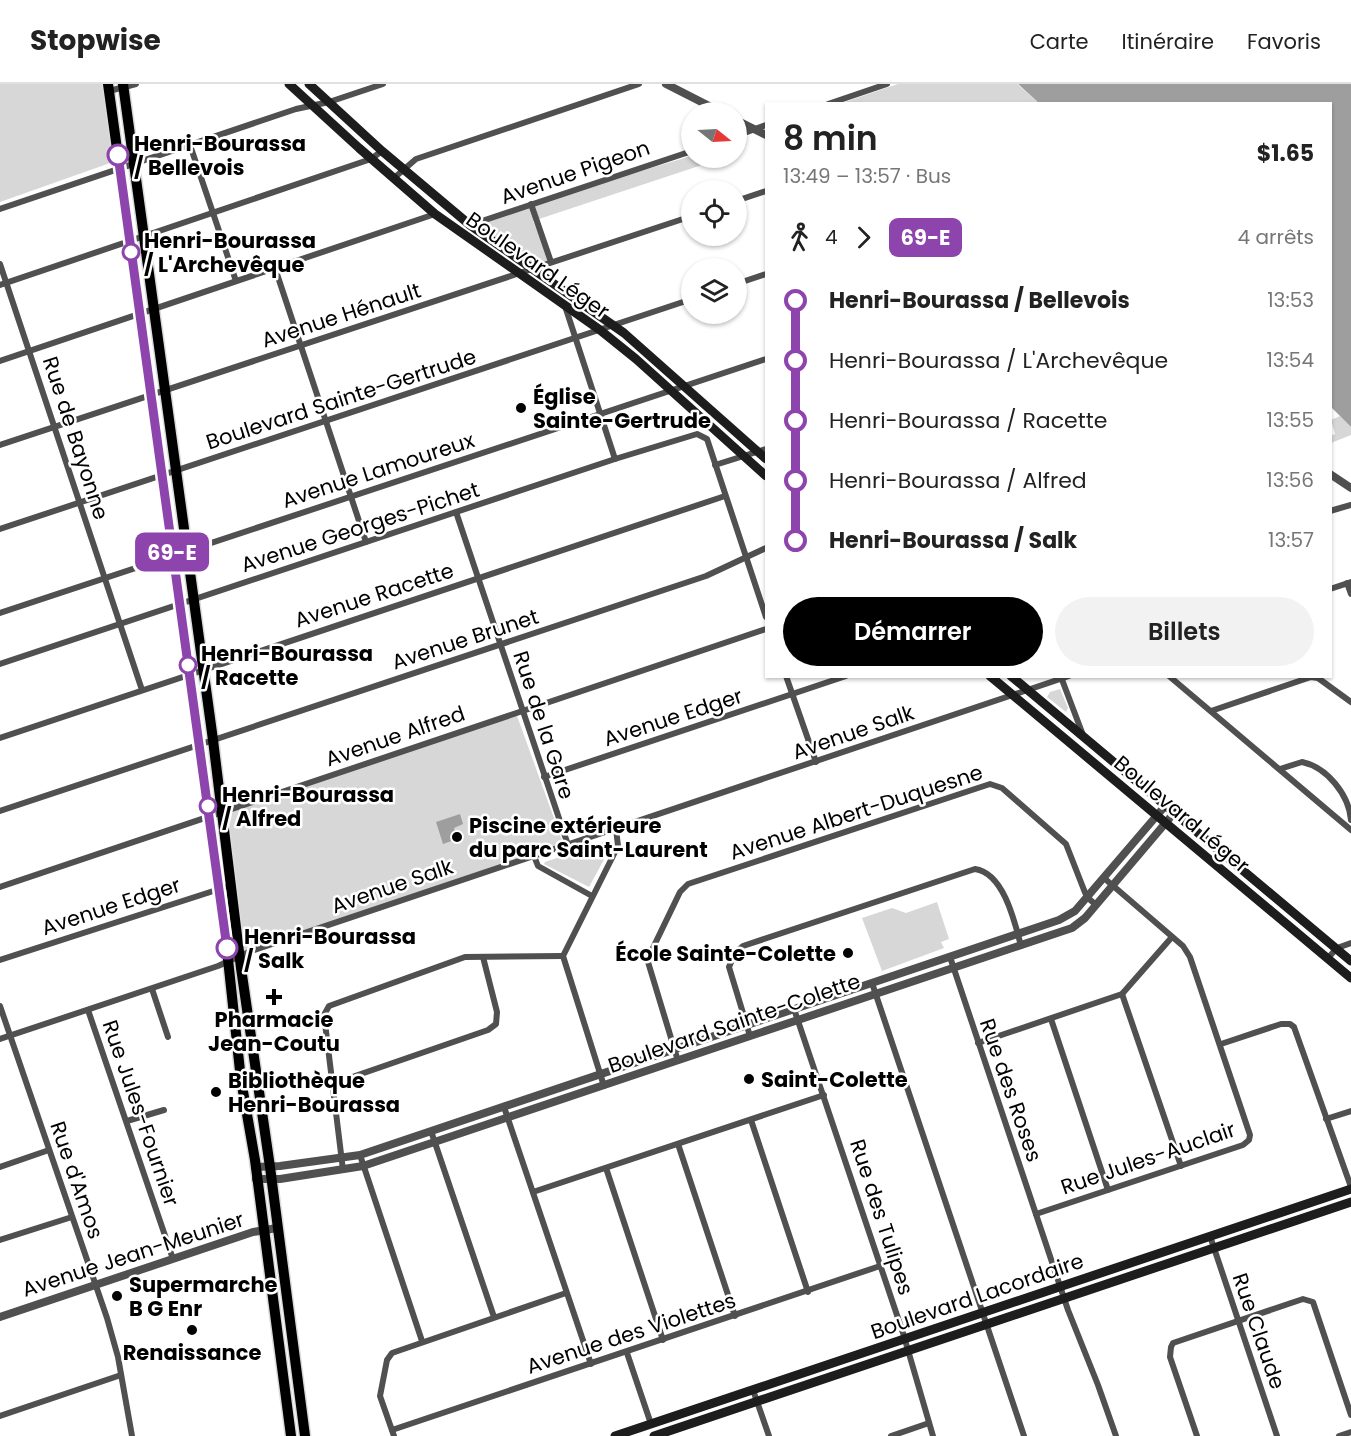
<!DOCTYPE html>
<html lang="fr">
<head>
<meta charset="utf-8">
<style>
	body { margin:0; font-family:Poppins,sans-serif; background:#f2f2f2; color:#222; height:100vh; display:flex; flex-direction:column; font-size:22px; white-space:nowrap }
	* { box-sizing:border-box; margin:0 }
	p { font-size:20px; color:#767676 }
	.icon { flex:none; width:33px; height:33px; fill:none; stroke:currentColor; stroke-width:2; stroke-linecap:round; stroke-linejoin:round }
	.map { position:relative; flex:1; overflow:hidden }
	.drawer { position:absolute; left:765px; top:18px; width:567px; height:576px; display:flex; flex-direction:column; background:#fff; border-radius:0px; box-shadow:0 2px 4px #0004 }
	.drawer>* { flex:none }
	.badge { padding:0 12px; border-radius:9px; font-size:21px; line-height:39px }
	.needle { width:39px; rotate:108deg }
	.controls { position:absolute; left:681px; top:18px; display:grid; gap:12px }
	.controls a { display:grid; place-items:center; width:66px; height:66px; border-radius:50%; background:#fff; box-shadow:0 2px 4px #0004; font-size:30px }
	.map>.badge { position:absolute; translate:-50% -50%; box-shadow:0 0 0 3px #fff }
	.legs { display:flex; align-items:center; gap:9px; height:66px; padding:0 18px; font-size:20px }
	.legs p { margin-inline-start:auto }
	.head { display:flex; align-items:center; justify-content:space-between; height:102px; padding:0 18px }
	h1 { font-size:33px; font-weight:600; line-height:45px }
	.cta { display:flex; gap:12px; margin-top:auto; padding:12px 18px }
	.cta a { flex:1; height:69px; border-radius:36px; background:#000; color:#fff; font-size:24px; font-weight:600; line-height:69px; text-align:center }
	.cta a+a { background:#f2f2f2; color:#222 }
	ul { padding:0 18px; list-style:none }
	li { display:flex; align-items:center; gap:21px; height:60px; font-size:22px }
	li i { display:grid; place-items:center; width:9px; height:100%; margin:0 8px; background:currentColor }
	li i::after { content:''; width:15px; height:15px; margin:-8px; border:4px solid; border-radius:50%; background:#fff }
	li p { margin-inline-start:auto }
	li:first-child i { background:linear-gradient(#0000 50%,currentColor 0) }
	li:last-child i { background:linear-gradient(currentColor 50%,#0000 0) }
	header { display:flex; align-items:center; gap:36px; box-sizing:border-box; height:84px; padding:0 30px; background:#fff; border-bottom:2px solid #e0e0e0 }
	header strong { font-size:28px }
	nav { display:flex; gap:33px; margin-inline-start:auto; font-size:21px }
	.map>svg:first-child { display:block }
</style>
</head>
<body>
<header>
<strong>Stopwise</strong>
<nav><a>Carte</a><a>Itinéraire</a><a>Favoris</a></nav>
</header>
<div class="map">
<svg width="1351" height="1352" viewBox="0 0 1351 1352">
	<rect width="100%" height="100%" fill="#fff"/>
	<g fill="#d7d7d7">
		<path d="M 0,0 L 104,0 L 113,78 L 0,118 Z"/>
		<path d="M 898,0 L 1017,0 L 1039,19 L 839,20 Z"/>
		<path d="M 691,72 L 692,74 L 723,74 L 533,137 L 551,178 L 532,184 L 470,141 L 531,120 Z"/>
		<path d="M 1340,332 L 1351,343 L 1351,351 L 1331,359 L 1330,352 L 1335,350 L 1331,336 Z"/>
		<path d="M 1060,605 L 1068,624 L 1066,628 L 1047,613 L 1050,608 Z"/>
		<path d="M 516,629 L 564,762 L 239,868 L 221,730 Z"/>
		<path d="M 609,756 L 613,759 L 589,803 L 544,780 L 545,778 Z"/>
		<path d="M 937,818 L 949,855 L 941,858 L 944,864 L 882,887 L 862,834 L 892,824 L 906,829 Z"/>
	</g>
	<g fill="#9e9e9e">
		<path d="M 1018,0 L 1351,0 L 1351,343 L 1331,323 L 1330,20 L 1039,19 Z"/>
		<path d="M 460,730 L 463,740 L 454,744 L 457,755 L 443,760 L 436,738 Z"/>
	</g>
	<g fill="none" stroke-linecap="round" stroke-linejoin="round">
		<g stroke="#dbdbdb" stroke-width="13">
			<g id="primary">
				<path d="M 108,0 L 208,722 L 227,866 L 241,996 L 255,1076 L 291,1352"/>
				<path d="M 123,0 L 213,656 L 241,884 L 270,1083 L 305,1352"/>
			</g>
		</g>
		<g stroke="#505050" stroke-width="6">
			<path d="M 109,7 L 136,0"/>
			<path d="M 828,20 L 887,0"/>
			<path d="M 736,52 L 766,41"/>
			<path d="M 190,61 L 236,197"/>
			<path d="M 394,94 L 416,75 L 639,0"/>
			<path d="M 736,117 L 766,107"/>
			<path d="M 531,120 L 551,178"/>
			<path d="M 0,125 L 296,25 L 329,18 L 383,0"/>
			<path d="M 470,141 L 692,67"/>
			<path d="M 0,180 L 142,606"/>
			<path d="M 275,184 L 366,458"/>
			<path d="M 736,200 L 766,190"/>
			<path d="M 0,201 L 371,75 L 382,67"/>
			<path d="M 565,222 L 615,375"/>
			<path d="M 0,277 L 435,130"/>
			<path d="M 0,361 L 692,132"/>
			<path d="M 715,381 L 766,365"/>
			<path d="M 1330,427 L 1351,421"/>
			<path d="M 456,428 L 568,761"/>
			<path d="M 0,445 L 692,215"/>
			<path d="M 1347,499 L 1351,510"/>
			<path d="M 1330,505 L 1351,498"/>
			<path d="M 0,529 L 766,275"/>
			<path d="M 0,580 L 615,375 L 697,350 L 707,355 L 766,533"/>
			<path d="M 786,592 L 816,678"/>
			<path d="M 1169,592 L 1351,746"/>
			<path d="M 1061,593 L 1083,651"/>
			<path d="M 1211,627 L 1311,593 L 1318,594 L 1351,618"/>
			<path d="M 0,654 L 725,412"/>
			<path d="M 1280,685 L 1302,678 C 1327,683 1349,711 1351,736"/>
			<path d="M 544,693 L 846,592"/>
			<path d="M 0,727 L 706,492 L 766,464"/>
			<path d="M 534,772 L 538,782 L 592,812"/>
			<path d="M 0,803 L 766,545"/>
			<path d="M 950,873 L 1068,1226 L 1098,1301 L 1116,1352"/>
			<path d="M 1328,874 L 1337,864 L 1351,859"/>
			<path d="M 0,876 L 232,801"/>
			<path d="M 872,899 L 1024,1352"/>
			<path d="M 152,905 L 168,953"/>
			<path d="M 1122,910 L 1181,1082"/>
			<path d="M 0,922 L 107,1234 L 118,1273 L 132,1352"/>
			<path d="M 794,925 L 903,1249 L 933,1352"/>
			<path d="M 88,926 L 173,1175"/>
			<path d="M 1051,935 L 1108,1106"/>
			<path d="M 750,952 L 729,883 L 735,869 L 743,862 L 975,785 C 1004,789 1015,839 1021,862"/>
			<path d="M 0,955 L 218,882 L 251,867 L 1069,592"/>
			<path d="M 978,959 L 1122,910 L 1172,853"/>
			<path d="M 1221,960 L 1281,940 L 1290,940 L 1294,943 L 1351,1103"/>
			<path d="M 678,977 L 648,878 L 651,868 L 680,808 L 688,800 L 990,700 L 1002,704 L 1066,760 L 1084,806 L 1087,813 L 1096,821"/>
			<path d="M 332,1000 L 488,946 L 496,940 L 497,928 L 483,873"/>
			<path d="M 604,1002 L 563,872 L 618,762 L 616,745"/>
			<path d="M 504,1023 L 591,1280"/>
			<path d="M 1326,1035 L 1351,1027"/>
			<path d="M 751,1036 L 808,1208"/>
			<path d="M 127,1037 L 164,1026"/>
			<path d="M 431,1047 L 494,1233"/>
			<path d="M 678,1060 L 735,1232"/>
			<path d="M 360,1071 L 422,1257"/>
			<path d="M 0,1083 L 49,1066"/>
			<path d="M 606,1084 L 663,1256"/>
			<path d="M 343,1086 L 324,931 L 329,922 L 465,873 L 563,872"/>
			<path d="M 533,1108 L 824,1011"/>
			<path d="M 1036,1130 L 1243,1061 L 1249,1056 L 1250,1051 L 1190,873 L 1183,862 L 1104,794"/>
			<path d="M 1210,1152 L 1277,1352"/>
			<path d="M 0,1156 L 72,1133"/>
			<path d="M 627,1269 L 651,1340"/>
			<path d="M 753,1306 L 769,1352"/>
			<path d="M 0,1332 L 121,1291"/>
			<path d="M 392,1346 L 880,1182"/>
			<path d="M 394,1352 L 380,1312 L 387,1276 L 392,1269 L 566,1209"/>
			<path d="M 891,1352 L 929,1339"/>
			<path d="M 1197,1352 L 1170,1273 L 1171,1263 L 1173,1259 L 1303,1215 L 1313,1218 L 1315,1224 L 1351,1331"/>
			<path d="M 1339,1352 L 1351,1348"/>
		</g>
		<g stroke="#505050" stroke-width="8">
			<path d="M 666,0 L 721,28"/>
			<path d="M 736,36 L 766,51"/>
			<path d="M 1330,390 L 1351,404"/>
			<path d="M 255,1083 L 280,1082 L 360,1071 L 1059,836 L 1075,827 L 1165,722"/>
			<path d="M 256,1095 L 280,1095 L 363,1082 L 1072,844 L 1085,834 L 1174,729"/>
			<path d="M 0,1233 L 253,1148 L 277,1144"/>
		</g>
		<g stroke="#1d1d1d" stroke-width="9">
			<path d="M 289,0 L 359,64 L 435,130 L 600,246 L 636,275 L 766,392"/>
			<path d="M 309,0 L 382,67 L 470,141 L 624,249 L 766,375"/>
			<path d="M 990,592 L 1351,894"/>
			<path d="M 1011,592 L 1351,877"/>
			<path d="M 615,1352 L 1351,1105"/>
			<path d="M 654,1352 L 1351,1118"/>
		</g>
		<use href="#primary" stroke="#000" stroke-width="10"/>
	</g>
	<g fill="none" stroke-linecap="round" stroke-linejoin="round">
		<g stroke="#fff" stroke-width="14">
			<path id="line-1" d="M 118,71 L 227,864"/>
		</g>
		<use href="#line-1" stroke="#8e44ad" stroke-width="9"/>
	</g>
	<g fill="#fff" stroke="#8e44ad" stroke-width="3">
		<circle cx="118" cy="71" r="10"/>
		<circle cx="131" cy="168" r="8"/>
		<circle cx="188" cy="581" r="8"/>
		<circle cx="208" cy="722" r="8"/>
		<circle cx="227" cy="864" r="10"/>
	</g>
	<g fill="#000" stroke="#fff" stroke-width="2">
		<circle cx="521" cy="324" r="6"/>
		<circle cx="457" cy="753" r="6"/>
		<circle cx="848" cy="869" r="6"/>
		<path d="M271 904h6v6h6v6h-6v6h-6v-6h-6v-6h6z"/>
		<circle cx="749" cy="995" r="6"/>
		<circle cx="216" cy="1008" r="6"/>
		<circle cx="117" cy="1212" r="6"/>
		<circle cx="192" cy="1246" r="6"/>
	</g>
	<g text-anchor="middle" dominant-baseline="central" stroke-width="5" stroke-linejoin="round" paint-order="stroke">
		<g font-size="21" font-weight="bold" fill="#000" stroke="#fff" text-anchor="start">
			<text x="134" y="59">Henri-Bourassa<tspan x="134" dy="24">/ Bellevois</tspan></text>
			<text x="144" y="156">Henri-Bourassa<tspan x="144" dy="24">/ L'Archevêque</tspan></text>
			<text x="201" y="569">Henri-Bourassa<tspan x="201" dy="24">/ Racette</tspan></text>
			<text x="222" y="710">Henri-Bourassa<tspan x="222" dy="24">/ Alfred</tspan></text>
			<text x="244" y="852">Henri-Bourassa<tspan x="244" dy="24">/ Salk</tspan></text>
		</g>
		<g font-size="21" fill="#000" stroke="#fff">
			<text transform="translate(575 88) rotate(-19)">Avenue Pigeon</text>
			<text transform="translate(538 181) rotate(35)">Boulevard Léger</text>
			<text transform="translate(341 231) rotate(-18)">Avenue Hénault</text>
			<text transform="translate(341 315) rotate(-18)">Boulevard Sainte-Gertrude</text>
			<text transform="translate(76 354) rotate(72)">Rue de Bayonne</text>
			<text transform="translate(378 386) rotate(-18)">Avenue Lamoureux</text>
			<text transform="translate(360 443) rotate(-18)">Avenue Georges-Pichet</text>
			<text transform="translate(374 511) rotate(-18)">Avenue Racette</text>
			<text transform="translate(465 555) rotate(-18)">Avenue Brunet</text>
			<text transform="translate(673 633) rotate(-18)">Avenue Edger</text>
			<text transform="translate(544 641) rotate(72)">Rue de la Gare</text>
			<text transform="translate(853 648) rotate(-19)">Avenue Salk</text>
			<text transform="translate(395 652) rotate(-19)">Avenue Alfred</text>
			<text transform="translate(856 728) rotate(-18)">Avenue Albert-Duquesne</text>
			<text transform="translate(1182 730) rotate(40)">Boulevard Léger</text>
			<text transform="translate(392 802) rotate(-19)">Avenue Salk</text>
			<text transform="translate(111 822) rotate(-18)">Avenue Edger</text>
			<text transform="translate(734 939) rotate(-19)">Boulevard Sainte-Colette</text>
			<text transform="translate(1011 1006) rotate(71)">Rue des Roses</text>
			<text transform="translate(141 1029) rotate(71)">Rue Jules-Fournier</text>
			<text transform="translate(1148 1074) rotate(-19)">Rue Jules-Auclair</text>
			<text transform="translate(77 1096) rotate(71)">Rue d'Amos</text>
			<text transform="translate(882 1133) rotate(72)">Rue des Tulipes</text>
			<text transform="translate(133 1170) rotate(-18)">Avenue Jean-Meunier</text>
			<text transform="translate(977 1212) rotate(-19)">Boulevard Lacordaire</text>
			<text transform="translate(1259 1247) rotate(71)">Rue Claude</text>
			<text transform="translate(631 1249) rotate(-18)">Avenue des Violettes</text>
		</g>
		<g font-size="21" font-weight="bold" fill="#000" stroke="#fff" text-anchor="start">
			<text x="533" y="312">Église<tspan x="533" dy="24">Sainte-Gertrude</tspan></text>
			<text x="469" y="741">Piscine extérieure<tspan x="469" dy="24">du parc Saint-Laurent</tspan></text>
			<text x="836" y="869" text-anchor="end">École Sainte-Colette</text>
			<text x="274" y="935" text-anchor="middle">Pharmacie<tspan x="274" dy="24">Jean-Coutu</tspan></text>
			<text x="761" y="995">Saint-Colette</text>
			<text x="228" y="996">Bibliothèque<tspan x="228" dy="24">Henri-Bourassa</tspan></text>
			<text x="129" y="1200">Supermarche<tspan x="129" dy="24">B G Enr</tspan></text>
			<text x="192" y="1268" text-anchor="middle">Renaissance</text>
		</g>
	</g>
</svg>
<div class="controls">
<a><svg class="needle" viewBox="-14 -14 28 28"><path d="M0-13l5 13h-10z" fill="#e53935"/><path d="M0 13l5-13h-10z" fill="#767676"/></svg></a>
<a><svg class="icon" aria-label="locate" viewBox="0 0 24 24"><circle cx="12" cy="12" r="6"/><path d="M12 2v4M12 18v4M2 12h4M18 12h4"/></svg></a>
<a><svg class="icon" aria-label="layers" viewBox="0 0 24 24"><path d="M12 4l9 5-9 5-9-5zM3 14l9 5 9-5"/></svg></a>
</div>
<b class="badge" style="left:172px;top:468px;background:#8e44ad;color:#fff">69-E</b>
<section class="drawer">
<div class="head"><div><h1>8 min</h1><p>13:49 – 13:57 · Bus</p></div><b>$1.65</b></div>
<div class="legs"><svg class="icon" aria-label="walk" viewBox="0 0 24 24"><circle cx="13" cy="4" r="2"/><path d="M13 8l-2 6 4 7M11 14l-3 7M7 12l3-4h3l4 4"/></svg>4<svg class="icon" aria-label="forward" viewBox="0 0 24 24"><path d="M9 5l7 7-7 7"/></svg><b class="badge" style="background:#8e44ad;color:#fff">69-E</b><p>4 arrêts</p></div>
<ul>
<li><i style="color:#8e44ad"></i><b>Henri-Bourassa / Bellevois</b><p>13:53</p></li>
<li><i style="color:#8e44ad"></i><span>Henri-Bourassa / L'Archevêque</span><p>13:54</p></li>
<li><i style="color:#8e44ad"></i><span>Henri-Bourassa / Racette</span><p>13:55</p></li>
<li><i style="color:#8e44ad"></i><span>Henri-Bourassa / Alfred</span><p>13:56</p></li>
<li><i style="color:#8e44ad"></i><b>Henri-Bourassa / Salk</b><p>13:57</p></li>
</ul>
<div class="cta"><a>Démarrer</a><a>Billets</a></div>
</section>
</div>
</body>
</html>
